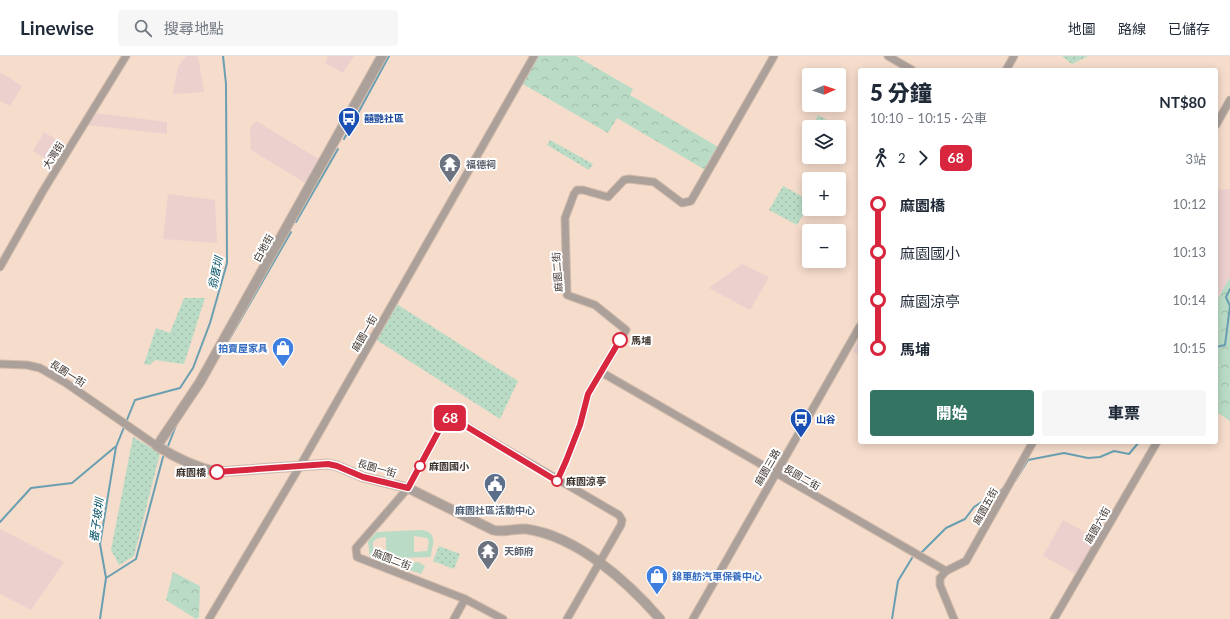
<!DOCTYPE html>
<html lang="zh-TW">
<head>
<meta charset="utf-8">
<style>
	body { margin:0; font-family:Lato,"Noto Sans TC",sans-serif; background:#f6f6f7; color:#1f2937; height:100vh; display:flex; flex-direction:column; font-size:15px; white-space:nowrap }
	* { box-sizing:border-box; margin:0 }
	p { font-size:13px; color:#747a83 }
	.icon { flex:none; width:22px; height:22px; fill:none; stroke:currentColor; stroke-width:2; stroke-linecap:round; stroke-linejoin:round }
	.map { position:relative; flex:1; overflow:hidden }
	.drawer { position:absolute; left:858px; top:12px; width:360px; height:376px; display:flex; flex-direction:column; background:#fff; border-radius:4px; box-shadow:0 2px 10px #0003 }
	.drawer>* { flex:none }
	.badge { padding:0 8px; border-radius:6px; font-size:14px; line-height:26px }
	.needle { width:26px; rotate:88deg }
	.tools { position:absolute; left:802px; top:12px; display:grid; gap:8px }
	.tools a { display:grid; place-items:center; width:44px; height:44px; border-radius:4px; background:#fff; box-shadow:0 2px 10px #0003; font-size:20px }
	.map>.badge { position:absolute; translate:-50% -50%; box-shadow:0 0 0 2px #fff }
	.legs { display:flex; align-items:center; gap:6px; height:44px; padding:0 12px; font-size:13px }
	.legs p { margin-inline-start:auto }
	.summary { display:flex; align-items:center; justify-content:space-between; height:68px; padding:0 12px }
	h1 { font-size:22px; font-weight:800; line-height:30px }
	.action { display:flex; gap:8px; margin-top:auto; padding:8px 12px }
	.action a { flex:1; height:46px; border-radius:4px; background:#347463; color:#fff; font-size:16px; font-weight:800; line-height:46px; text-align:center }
	.action a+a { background:#f6f6f7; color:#1f2937 }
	ul { padding:0 12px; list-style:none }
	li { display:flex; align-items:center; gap:14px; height:48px; font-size:15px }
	li i { display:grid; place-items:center; width:6px; height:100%; margin:0 5px; background:currentColor }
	li i::after { content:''; width:10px; height:10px; margin:-5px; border:3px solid; border-radius:50%; background:#fff }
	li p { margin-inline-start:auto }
	li:first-child i { background:linear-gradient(#0000 50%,currentColor 0) }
	li:last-child i { background:linear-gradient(currentColor 50%,#0000 0) }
	header { display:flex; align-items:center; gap:24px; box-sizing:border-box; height:56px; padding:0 20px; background:#fff; border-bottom:1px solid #e0e1e3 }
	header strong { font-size:19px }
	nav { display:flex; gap:22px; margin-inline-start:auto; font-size:14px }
	.search { width:280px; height:36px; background:#f6f6f7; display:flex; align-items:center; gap:10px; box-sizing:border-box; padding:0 14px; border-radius:4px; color:#747a83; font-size:15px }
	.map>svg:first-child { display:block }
</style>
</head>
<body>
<header>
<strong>Linewise</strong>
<div class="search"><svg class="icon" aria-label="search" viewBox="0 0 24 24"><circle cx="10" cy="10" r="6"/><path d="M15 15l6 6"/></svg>搜尋地點</div>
<nav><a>地圖</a><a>路線</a><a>已儲存</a></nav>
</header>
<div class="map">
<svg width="1230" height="563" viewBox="0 0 1230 563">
	<defs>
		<pattern id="grass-dots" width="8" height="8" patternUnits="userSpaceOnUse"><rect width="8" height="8" fill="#badcc6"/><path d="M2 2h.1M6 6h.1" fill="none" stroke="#a1bdaa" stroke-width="1.8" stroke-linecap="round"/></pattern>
		<pattern id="forest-crowns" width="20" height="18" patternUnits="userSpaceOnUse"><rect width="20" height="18" fill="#badcc6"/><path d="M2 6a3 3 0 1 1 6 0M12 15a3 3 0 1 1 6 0" fill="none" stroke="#a1bdaa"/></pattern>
	</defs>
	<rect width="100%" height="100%" fill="#f5dccb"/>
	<g fill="#ebd0ce">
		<path d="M 186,0 L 198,0 L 204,36 L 173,38 L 178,11 Z"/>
		<path d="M 328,0 L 354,0 L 343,17 L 325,7 Z"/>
		<path d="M 0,16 L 22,30 L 10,50 L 0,45 Z"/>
		<path d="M 95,57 L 167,66 L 167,78 L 87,69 Z"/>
		<path d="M 256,65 L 322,105 L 307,128 L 251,94 L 250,72 Z"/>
		<path d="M 44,76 L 68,91 L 57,110 L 33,95 Z"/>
		<path d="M 1230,133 L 1230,221 L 1216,246 L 1216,134 Z"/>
		<path d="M 168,138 L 215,144 L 217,187 L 163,183 Z"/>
		<path d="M 742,208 L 769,221 L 750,254 L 709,232 Z"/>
		<path d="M 860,283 L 860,300 L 853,295 Z"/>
		<path d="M 1063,464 L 1098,483 L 1078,519 L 1043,500 Z"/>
		<path d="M 0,473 L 64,506 L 31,554 L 0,538 Z"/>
	</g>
	<g fill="url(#grass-dots)">
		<path d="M 1062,0 L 1088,0 L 1072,8 Z"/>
		<path d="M 818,59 L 838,71 L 812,71 Z"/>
		<path d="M 550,84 L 593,108 L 589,114 L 547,89 Z"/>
		<path d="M 783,130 L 809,144 L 809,149 L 797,169 L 769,154 Z"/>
		<path d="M 184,242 L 205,242 L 184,308 L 155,304 L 150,309 L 144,308 L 156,272 L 170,277 Z"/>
		<path d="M 395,247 L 518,325 L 500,363 L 375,283 Z"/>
		<path d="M 133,381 L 160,397 L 134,500 L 119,509 L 111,494 Z"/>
		<path d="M 439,490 L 460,498 L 454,513 L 433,505 Z"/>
	</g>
	<g fill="url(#forest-crowns)">
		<path d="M 536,0 L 576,0 L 633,33 L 630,39 L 720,92 L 707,115 L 617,62 L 608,77 L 521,27 Z"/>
		<path d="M 1230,221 L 1230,367 L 1229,364 L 1216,356 L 1216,246 Z"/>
		<path d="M 173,516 L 200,530 L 199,561 L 196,563 L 166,544 Z"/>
	</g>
	<g fill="#badcc6" fill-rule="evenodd">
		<path d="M 422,474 C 440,477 431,492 431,501 L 370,503 L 368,485 L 377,476 ZM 414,480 L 427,482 L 429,486 L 427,495 L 414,496 ZM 386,481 L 386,497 L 379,498 L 373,491 L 373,486 L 378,482 Z"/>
		<path d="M 418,506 L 425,510 L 421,518 L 404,512 L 404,507 Z"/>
	</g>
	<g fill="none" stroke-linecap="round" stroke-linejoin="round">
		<g stroke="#6a9fb2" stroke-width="2">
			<path d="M 344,83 L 389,0"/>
			<path d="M 296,166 L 338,93"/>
			<path d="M 1216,291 L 1225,289 L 1230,250 L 1226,241 L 1230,233"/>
			<path d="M 223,294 L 291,176"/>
			<path d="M 168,390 L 177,367"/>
			<path d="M 1015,425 L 1028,404 L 1064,397 L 1088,402 L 1100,401 L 1114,395 L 1129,398 L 1139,386"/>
			<path d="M 0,466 L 31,432 L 72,427 L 115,391"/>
			<path d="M 922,496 L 946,472 L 965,463 L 974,451 L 989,441 L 999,437 L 1004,431"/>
			<path d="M 106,522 L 136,503 L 163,401"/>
			<path d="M 100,563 L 106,522 L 100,488 L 116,391 L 135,344 L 180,332 L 193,312 L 210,267 L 227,207 L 226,28 L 223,0"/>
			<path d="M 892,563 L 898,525 L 912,502"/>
		</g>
		<g stroke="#d0baab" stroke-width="9">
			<g id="minor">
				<path d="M 888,0 L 912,14"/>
				<path d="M 1006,14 L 1014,0"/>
				<path d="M 1216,69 L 1230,44"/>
				<path d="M 0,211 L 43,135 L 126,0"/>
				<path d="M 0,308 L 27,309 L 40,312 L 66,327 L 157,390"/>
				<path d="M 601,316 L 946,515"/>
				<path d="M 557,425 L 566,405 L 580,369 L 588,338 L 626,274 L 595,249 L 567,239 L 565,162 L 574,138 L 577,134 L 583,134 L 608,141 L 624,124 L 629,123 L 654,126 L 682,147 L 691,145 L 774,0"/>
				<path d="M 209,563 L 300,410 L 534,0"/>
				<path d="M 454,563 L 465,543"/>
				<path d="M 503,563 L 465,543 L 357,501 L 356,492 L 408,432 L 444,365 L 449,362 L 454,363 L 619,459 L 622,464 L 621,469 L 567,563"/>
				<path d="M 693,563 L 860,270"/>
				<path d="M 954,563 L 940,529 L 940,522 L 946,515 L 966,505 L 1033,386"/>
				<path d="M 1054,563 L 1157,386"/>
			</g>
		</g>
		<g stroke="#d0baab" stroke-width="11">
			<path id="tertiary" d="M 382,0 L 200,326 L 157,390 C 176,402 194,411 217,416 L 328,408 L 337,410 L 363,421 L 408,432 L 493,474 C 504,477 515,472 526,473 C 577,480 628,526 660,563"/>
		</g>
		<use href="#minor" stroke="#aca19a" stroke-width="7"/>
		<use href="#tertiary" stroke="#aca19a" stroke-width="9"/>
	</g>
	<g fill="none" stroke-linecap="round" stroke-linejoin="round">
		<g stroke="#fff" stroke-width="9">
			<path id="line-1" d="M 217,416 L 328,408 L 337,410 L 363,421 L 408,432 L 444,365 L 449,362 L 454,363 L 557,425 L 566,405 L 580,369 L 588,338 L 620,284"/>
		</g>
		<use href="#line-1" stroke="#d7263d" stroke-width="6"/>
	</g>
	<defs>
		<g id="bus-pin" transform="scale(1.15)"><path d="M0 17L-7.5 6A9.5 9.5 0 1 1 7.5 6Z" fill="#1a4fb4" stroke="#fff"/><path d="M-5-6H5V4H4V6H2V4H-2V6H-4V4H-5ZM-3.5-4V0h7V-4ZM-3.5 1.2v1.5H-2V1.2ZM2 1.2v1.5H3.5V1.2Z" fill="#fff"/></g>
		<g id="temple-pin" transform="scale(1.15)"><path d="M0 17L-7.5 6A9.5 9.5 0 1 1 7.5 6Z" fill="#6b7280" stroke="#fff"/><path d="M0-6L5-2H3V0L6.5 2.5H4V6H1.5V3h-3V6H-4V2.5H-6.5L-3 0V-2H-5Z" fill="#fff"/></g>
		<g id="shop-pin" transform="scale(1.15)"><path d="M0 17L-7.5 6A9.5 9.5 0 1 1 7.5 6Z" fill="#3f7fe0" stroke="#fff"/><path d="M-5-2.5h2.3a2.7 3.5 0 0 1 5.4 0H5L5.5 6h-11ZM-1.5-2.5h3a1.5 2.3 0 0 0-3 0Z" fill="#fff"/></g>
		<g id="civic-pin" transform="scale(1.15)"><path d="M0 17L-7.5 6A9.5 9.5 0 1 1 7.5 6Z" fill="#5c6f8a" stroke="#fff"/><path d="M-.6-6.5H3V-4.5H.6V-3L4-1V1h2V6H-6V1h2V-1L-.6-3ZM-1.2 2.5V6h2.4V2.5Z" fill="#fff"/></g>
	</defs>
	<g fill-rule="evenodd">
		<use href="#bus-pin" x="349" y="62"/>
		<use href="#temple-pin" x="450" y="108"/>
		<use href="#shop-pin" x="283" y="292"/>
		<use href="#bus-pin" x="801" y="363"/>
		<use href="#civic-pin" x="495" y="428"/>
		<use href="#temple-pin" x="488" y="495"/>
		<use href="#shop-pin" x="657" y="520"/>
	</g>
	<g fill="#fff" stroke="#d7263d" stroke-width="2">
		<circle cx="620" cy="284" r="7"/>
		<circle cx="420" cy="410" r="5"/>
		<circle cx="217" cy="416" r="7"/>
		<circle cx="557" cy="425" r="5"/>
	</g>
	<g text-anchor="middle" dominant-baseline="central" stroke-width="4" stroke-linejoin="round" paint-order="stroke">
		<g font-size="10" font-weight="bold" fill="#164399" stroke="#fff" text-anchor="start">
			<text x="364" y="62">囍艷社區</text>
			<text x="816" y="363">山谷</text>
		</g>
		<g font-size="10" fill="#3c322c" stroke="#fff">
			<text transform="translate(53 99) rotate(-58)">大灣街</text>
			<text transform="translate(263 192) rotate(-61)">白地街</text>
			<text transform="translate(557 216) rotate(-94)">麻園二街</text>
			<text transform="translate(364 277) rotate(-60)">麻園一街</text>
			<text transform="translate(68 317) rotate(32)">長園一街</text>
			<text transform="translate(767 411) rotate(-60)">麻園三路</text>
			<text transform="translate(377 412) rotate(16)">長園一街</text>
			<text transform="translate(802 421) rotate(30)">長園二街</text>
			<text transform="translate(985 450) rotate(-61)">麻園五街</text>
			<text transform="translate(1097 469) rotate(-60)">麻園六街</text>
			<text transform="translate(392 503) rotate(21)">麻園二街</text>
		</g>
		<g font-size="10" font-weight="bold" fill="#5b616d" stroke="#fff" text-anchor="start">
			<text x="466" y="108">福德祠</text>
			<text x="504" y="495">天師府</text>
		</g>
		<g font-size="10" font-weight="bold" fill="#3c322c" stroke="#fff" text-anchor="start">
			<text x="631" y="284">馬埔</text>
			<text x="429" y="410">麻園國小</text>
			<text x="206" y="416" text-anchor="end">麻園橋</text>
			<text x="566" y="425">麻園涼亭</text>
		</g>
		<g font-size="10" font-weight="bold" fill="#366cbe" stroke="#fff" text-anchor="end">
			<text x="268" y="292">拍賣屋家具</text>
			<text x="672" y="520" text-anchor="start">錦車舫汽車保養中心</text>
		</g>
		<g font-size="10" font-weight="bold" fill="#4e5e75" stroke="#fff">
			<text x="495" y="454">麻園社區活動中心</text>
		</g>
		<g font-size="11" font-style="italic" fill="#004f63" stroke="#fff">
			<text transform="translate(215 217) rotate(-78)">翁厝圳</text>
			<text transform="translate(96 464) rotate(-82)">番子坡圳</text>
		</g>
	</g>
</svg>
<div class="tools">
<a><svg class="needle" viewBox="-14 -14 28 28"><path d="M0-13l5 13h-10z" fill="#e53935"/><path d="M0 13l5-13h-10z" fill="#747a83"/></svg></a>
<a><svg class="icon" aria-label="layers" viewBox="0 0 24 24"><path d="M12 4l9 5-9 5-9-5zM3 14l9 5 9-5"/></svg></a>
<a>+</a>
<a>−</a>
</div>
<b class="badge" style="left:450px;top:362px;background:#d7263d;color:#fff">68</b>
<section class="drawer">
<div class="summary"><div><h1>5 分鐘</h1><p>10:10 – 10:15 · 公車</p></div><b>NT$80</b></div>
<div class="legs"><svg class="icon" aria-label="walk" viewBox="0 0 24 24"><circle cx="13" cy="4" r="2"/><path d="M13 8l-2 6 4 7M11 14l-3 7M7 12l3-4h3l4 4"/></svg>2<svg class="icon" aria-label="forward" viewBox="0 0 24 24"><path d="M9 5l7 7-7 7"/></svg><b class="badge" style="background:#d7263d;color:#fff">68</b><p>3站</p></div>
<ul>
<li><i style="color:#d7263d"></i><b>麻園橋</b><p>10:12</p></li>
<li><i style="color:#d7263d"></i><span>麻園國小</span><p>10:13</p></li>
<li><i style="color:#d7263d"></i><span>麻園涼亭</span><p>10:14</p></li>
<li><i style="color:#d7263d"></i><b>馬埔</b><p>10:15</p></li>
</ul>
<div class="action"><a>開始</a><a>車票</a></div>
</section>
</div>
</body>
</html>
